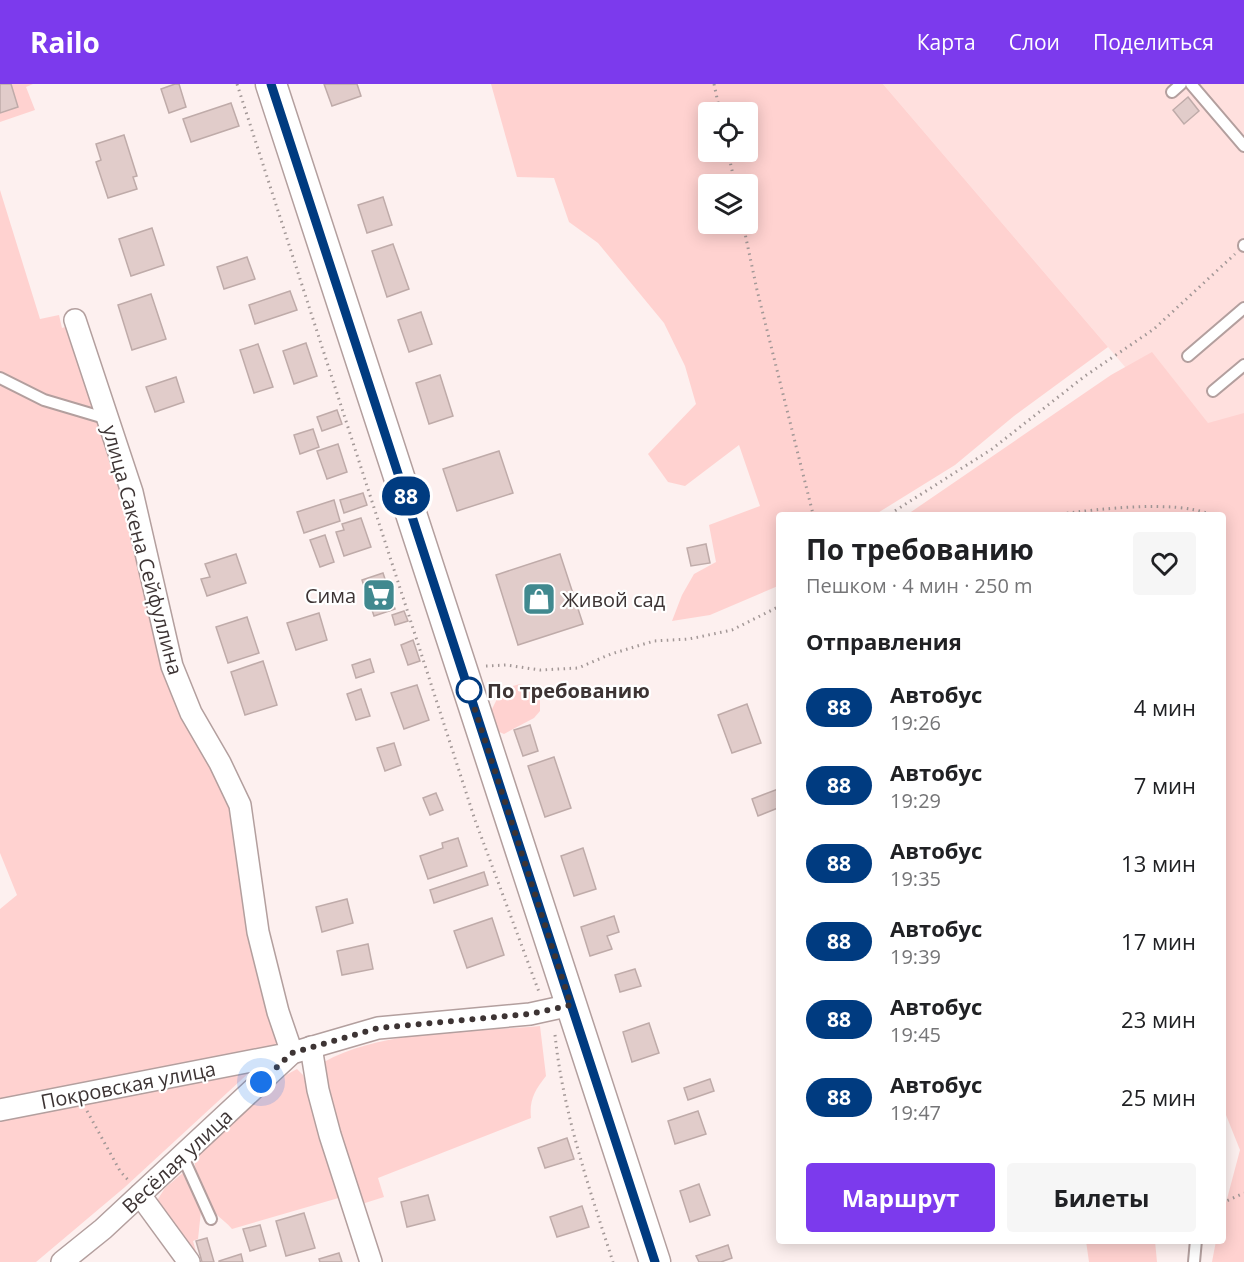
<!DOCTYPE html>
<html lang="ru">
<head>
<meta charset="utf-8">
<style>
	body { margin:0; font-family:"Open Sans",sans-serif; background:#f6f6f6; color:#202124; height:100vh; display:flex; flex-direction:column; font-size:22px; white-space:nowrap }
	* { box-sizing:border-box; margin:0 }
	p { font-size:20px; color:#757577 }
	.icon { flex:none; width:33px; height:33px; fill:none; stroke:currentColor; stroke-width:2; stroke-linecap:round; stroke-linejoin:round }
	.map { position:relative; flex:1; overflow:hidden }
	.side { position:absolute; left:776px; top:428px; width:450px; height:732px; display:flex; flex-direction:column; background:#fff; border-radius:6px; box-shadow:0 3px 15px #0003 }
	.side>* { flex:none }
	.badge { padding:0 12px; border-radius:20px; font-size:21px; line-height:39px }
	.controls { position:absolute; left:698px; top:18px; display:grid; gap:12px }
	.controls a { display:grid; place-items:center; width:60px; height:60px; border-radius:6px; background:#fff; box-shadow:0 3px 15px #0003; font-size:30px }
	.you { position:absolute; width:30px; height:30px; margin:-15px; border:4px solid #fff; border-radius:50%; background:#1a73e8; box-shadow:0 0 0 9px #1a73e833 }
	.map>.badge { position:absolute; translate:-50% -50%; box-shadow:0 0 0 3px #fff }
	h2 { padding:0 30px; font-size:22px; line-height:54px }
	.round { display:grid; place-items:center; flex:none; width:63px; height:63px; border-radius:6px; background:#f6f6f6 }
	.headline { display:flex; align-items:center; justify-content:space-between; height:102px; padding:0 30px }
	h1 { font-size:28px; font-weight:700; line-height:45px }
	.button { display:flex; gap:12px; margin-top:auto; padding:12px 30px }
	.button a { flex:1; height:69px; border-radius:6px; background:#7c3aed; color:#fff; font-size:24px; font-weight:700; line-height:69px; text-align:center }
	.button a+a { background:#f6f6f6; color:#202124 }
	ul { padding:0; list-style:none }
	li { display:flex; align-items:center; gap:18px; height:78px; padding:0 30px }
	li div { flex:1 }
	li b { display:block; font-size:22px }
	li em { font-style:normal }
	li .badge { min-width:66px; font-weight:700; text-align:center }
	header { display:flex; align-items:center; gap:36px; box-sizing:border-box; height:84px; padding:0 30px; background:#7c3aed; color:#fff }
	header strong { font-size:28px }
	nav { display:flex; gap:33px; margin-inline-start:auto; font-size:21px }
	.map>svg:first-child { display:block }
</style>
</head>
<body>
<header>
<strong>Railo</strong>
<nav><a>Карта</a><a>Слои</a><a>Поделиться</a></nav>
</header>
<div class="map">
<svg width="1244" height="1178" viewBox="0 0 1244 1178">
	<rect width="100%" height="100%" fill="#fdf0ef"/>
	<path fill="#ffe0de" d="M 883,0 L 1244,0 L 1244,422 L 1108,263 Z"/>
	<g fill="#ffd2d0" fill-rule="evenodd">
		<path d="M 0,0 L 33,0 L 26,3 L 35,26 L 0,38 Z"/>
		<path d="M 491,0 L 883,0 L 1108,263 L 1014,332 L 955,381 L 876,430 L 778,430 L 778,502 L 710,531 L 672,537 L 682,511 L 694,490 L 716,478 L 709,441 L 760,422 L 739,361 L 685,402 L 668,398 L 648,370 L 696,320 L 685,282 L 664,239 L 598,159 L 569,138 L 554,94 L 517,93 ZM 708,28 L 747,28 L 747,68 L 708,68 ZM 708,100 L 747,100 L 747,140 L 708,140 Z"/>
		<path d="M 0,106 L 40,235 L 59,231 L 62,244 L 71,241 L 190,613 L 237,741 L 279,946 L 277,960 L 264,965 L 0,1017 L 0,825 L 17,811 L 0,769 Z"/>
		<path d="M 1152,268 L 1208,339 L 1244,329 L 1244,1178 L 1212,1178 L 1216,1157 L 1222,1156 L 1223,1130 L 1240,1066 L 1222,1021 L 1222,430 L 908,430 L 1111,291 Z"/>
		<path d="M 520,600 L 534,604 L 540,614 L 540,627 L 534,634 L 504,650 L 497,647 L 490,629 L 502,605 Z"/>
		<path d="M 540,942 L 546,992 C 535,1006 529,1016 531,1034 L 378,1094 L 384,1113 L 365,1119 L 358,1118 L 324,994 L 324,978 C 382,945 475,948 540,942 Z"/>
		<path d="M 253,985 L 125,1103 L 36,1178 L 0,1178 L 0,1037 Z"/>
		<path d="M 297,985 L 303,991 L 342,1113 L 232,1145 C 227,1139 221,1135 215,1129 C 205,1120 193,1087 195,1074 L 286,991 Z"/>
		<path d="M 184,1088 L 201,1127 L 198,1155 L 193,1157 L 197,1171 L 156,1118 L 165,1104 Z"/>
		<path d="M 1086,1157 L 1155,1157 L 1157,1178 L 1089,1178 Z"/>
	</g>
	<g fill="#e1ccca" stroke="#bfaba9" stroke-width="1.5">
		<path d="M 0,0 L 11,0 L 18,23 L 0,29 Z"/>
		<path d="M 175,0 L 179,0 L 186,23 L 169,29 L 161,5 Z"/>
		<path d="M 324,0 L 357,0 L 361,12 L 332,22 Z"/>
		<path d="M 1188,13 L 1199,27 L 1184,40 L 1173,26 Z"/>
		<path d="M 231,19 L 239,42 L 191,58 L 183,35 Z"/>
		<path d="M 124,51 L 137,92 L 133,93 L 137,105 L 108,114 L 96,78 L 101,76 L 96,60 Z"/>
		<path d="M 383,113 L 392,141 L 367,149 L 358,121 Z"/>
		<path d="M 152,144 L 164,181 L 131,192 L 119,155 Z"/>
		<path d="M 393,160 L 409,205 L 387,213 L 372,167 Z"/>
		<path d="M 247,173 L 255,195 L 224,205 L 217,183 Z"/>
		<path d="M 290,207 L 297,226 L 255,240 L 249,221 Z"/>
		<path d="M 151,210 L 166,255 L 132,266 L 118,221 Z"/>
		<path d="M 421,228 L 432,260 L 409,268 L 398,236 Z"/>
		<path d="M 306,259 L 317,292 L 294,300 L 283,267 Z"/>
		<path d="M 258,260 L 273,303 L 254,309 L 240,266 Z"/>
		<path d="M 440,291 L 453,332 L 429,340 L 416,299 Z"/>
		<path d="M 176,293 L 184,318 L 155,328 L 146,303 Z"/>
		<path d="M 337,326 L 342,340 L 322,347 L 317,333 Z"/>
		<path d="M 313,345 L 319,363 L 300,370 L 294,351 Z"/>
		<path d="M 338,360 L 347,388 L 327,395 L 317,367 Z"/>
		<path d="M 499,367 L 513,409 L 457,427 L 443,385 Z"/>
		<path d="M 363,409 L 367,421 L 344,429 L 340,416 Z"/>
		<path d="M 334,416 L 340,437 L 304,449 L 297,428 Z"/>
		<path d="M 361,434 L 371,463 L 344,472 L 336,448 L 344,446 L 342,440 Z"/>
		<path d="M 325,451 L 334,478 L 320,483 L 310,456 Z"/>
		<path d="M 706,460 L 710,479 L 691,482 L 687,464 Z"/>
		<path d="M 236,470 L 246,499 L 207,512 L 201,495 L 210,493 L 205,480 Z"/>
		<path d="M 560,470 L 583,540 L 518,561 L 496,491 Z"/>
		<path d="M 383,489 L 395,525 L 374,532 L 362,496 Z"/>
		<path d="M 404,527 L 408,537 L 395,541 L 392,531 Z"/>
		<path d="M 319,529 L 327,556 L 296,566 L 287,539 Z"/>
		<path d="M 247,533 L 259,569 L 228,579 L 216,543 Z"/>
		<path d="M 413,556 L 420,577 L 408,581 L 401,561 Z"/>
		<path d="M 370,575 L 374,588 L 356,594 L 352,581 Z"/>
		<path d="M 263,577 L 277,621 L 245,631 L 231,588 Z"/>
		<path d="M 417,601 L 429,636 L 404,645 L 391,609 Z"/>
		<path d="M 361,605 L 370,632 L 356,636 L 347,610 Z"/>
		<path d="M 747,620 L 761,659 L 732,669 L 718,631 Z"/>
		<path d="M 530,641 L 538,667 L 523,672 L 514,646 Z"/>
		<path d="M 394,659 L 401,681 L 385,687 L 377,664 Z"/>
		<path d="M 554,673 L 571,724 L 545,733 L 528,682 Z"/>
		<path d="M 778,705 L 778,724 L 758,732 L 752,715 Z"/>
		<path d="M 436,709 L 443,726 L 430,731 L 423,714 Z"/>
		<path d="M 458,754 L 467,782 L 428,795 L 420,772 L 443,764 L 442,759 Z"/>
		<path d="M 583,764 L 596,805 L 574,812 L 561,772 Z"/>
		<path d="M 484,788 L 488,801 L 434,819 L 430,806 Z"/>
		<path d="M 347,815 L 353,839 L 322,848 L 316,823 Z"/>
		<path d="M 614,832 L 619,848 L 607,852 L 612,865 L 590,872 L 581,843 Z"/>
		<path d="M 492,834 L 504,871 L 467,884 L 454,847 Z"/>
		<path d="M 368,860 L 373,885 L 342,891 L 337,867 Z"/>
		<path d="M 635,885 L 641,902 L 620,908 L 615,891 Z"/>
		<path d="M 649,939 L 659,969 L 632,978 L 623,948 Z"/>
		<path d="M 710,995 L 714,1007 L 688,1016 L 684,1004 Z"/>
		<path d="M 698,1027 L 706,1050 L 675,1060 L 668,1037 Z"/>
		<path d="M 567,1054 L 574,1075 L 545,1084 L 538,1064 Z"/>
		<path d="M 699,1100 L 710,1131 L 690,1138 L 680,1107 Z"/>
		<path d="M 428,1111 L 435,1136 L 407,1143 L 401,1118 Z"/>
		<path d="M 582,1122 L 589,1143 L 557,1153 L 550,1133 Z"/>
		<path d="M 304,1129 L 315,1164 L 286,1172 L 276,1137 Z"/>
		<path d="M 260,1141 L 266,1162 L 250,1167 L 243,1145 Z"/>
		<path d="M 207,1154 L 214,1178 L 202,1178 L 196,1157 Z"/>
		<path d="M 728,1161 L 732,1174 L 721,1178 L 699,1178 L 696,1172 Z"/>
		<path d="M 339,1169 L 342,1178 L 320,1178 L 319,1175 Z"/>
		<path d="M 241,1170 L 243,1178 L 219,1178 L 219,1177 Z"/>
	</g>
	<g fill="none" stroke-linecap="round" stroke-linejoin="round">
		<g stroke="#b39f9e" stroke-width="14">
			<g id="service">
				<path d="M 1191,0 L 1244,62"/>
				<path d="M 1172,8 L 1181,0"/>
				<path d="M 1244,162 L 1244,161"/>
				<path d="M 1188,272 L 1244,224"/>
				<path d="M 0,294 L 44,316 L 108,335"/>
				<path d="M 1213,307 L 1244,281"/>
				<path d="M 182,1071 L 211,1135"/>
				<path d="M 1194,1178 L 1196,1156"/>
			</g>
		</g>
		<g stroke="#b39f9e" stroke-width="24">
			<g id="minor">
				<path d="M 311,963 L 318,1006 L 330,1051 L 371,1178"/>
				<path d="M 0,1026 L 292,969 L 278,928 L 258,848 L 240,721 L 220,679 L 191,629 L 172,582 L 132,408 L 75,236"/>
				<path d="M 140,1111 L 189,1178"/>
				<path d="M 62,1178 L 103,1145 L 292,969 L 378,944 L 530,930 L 571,921"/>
			</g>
		</g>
		<g stroke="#b39f9e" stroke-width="33">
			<path id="secondary" d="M 271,0 L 655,1178"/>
		</g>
		<g stroke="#a39897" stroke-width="3" stroke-dasharray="1.5 4.5" stroke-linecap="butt">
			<path d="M 237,0 L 475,736 L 539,908"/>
			<path d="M 714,0 L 720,28"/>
			<path d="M 728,68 L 735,100"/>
			<path d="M 743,140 L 757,206 L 813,430"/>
			<path d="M 890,430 L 992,365 L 1085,292 L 1154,245 L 1235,170"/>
			<path d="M 1061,430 C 1098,425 1175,416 1209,430"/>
			<path d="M 1222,437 L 1225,438"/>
			<path d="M 486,582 L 506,581 L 540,586 L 578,584 L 611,570 L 654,557 L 689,555 L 732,546 L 778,523"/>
			<path d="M 555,951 C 563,1028 589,1104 613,1178"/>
			<path d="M 87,1027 L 120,1087 L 128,1096"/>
			<path d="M 1222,1119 L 1244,1109"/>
		</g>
		<use href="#service" stroke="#fff" stroke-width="10"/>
		<use href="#minor" stroke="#fff" stroke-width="21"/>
		<use href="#secondary" stroke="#fff" stroke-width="30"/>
	</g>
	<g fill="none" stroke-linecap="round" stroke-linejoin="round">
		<g stroke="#fff" stroke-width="14">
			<path id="line" d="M 271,0 L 655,1178"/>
		</g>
		<use href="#line" stroke="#003b80" stroke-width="9"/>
		<path stroke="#3d3434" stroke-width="6" stroke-dasharray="0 10.8" d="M 261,998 L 292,969 L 378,944 L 530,930 L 571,921 L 466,598 L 469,606"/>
	</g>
	<defs>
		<g id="supermarket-square" transform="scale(1.725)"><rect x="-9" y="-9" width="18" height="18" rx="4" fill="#41898f" stroke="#fff"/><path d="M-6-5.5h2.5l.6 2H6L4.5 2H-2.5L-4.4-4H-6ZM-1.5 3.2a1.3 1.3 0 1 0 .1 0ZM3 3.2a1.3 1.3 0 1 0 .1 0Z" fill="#fff"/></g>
		<g id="shop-square" transform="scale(1.725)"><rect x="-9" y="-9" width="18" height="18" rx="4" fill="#41898f" stroke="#fff"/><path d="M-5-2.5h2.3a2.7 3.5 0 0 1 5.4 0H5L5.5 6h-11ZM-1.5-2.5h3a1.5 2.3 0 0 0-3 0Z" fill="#fff"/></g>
	</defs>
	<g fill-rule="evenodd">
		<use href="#supermarket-square" x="379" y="511"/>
		<use href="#shop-square" x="539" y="515"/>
	</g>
	<circle fill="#fff" stroke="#003b80" stroke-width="3" cx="469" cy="606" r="12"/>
	<g text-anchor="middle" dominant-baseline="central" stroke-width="4.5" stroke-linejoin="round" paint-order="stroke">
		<g font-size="20" fill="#3d3434" stroke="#fff">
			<text transform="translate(143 466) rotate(75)">улица Сакена Сейфуллина</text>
			<text transform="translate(128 1001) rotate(-11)">Покровская улица</text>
			<text transform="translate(177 1077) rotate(-43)">Весёлая улица</text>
		</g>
		<g font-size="20" fill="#3d3434" stroke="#fff" text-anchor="end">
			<text x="356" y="511">Сима</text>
			<text x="562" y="515" text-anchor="start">Живой сад</text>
		</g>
		<g font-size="20" font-weight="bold" fill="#3d3434" stroke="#fff" text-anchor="start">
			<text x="487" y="606">По требованию</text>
		</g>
	</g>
</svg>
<div class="controls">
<a><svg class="icon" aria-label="locate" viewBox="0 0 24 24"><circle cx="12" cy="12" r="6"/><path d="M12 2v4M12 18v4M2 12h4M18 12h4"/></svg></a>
<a><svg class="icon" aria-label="layers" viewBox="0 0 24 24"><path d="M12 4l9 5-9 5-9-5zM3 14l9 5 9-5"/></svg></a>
</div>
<div class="you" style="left:261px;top:998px"></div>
<b class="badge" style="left:406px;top:412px;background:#003b80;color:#fff">88</b>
<section class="side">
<div class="headline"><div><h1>По требованию</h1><p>Пешком · 4 мин · 250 m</p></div><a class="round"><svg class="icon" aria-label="heart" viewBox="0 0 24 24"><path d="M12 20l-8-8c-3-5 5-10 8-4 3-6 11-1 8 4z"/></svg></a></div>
<h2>Отправления</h2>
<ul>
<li><span class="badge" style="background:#003b80;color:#fff">88</span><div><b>Автобус</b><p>19:26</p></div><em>4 мин</em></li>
<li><span class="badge" style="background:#003b80;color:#fff">88</span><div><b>Автобус</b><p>19:29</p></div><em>7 мин</em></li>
<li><span class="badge" style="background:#003b80;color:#fff">88</span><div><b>Автобус</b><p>19:35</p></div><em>13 мин</em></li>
<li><span class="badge" style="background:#003b80;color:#fff">88</span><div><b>Автобус</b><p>19:39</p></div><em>17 мин</em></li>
<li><span class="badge" style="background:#003b80;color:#fff">88</span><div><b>Автобус</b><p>19:45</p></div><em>23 мин</em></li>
<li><span class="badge" style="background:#003b80;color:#fff">88</span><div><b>Автобус</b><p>19:47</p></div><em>25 мин</em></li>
</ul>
<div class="button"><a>Маршрут</a><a>Билеты</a></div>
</section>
</div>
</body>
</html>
